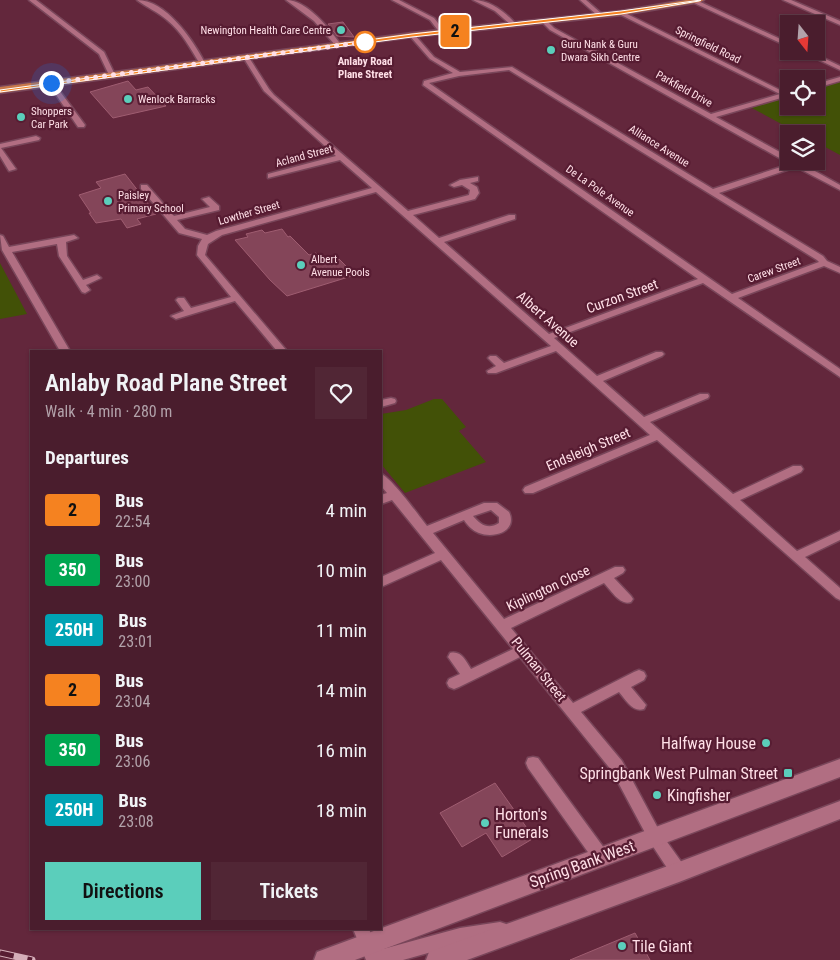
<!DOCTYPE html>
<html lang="en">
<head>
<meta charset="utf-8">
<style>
	body { margin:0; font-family:"Roboto Condensed",sans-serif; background:#512635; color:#f1f3f6; height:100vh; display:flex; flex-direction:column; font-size:19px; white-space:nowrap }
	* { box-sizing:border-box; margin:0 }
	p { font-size:16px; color:#b2a2aa }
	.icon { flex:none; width:28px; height:28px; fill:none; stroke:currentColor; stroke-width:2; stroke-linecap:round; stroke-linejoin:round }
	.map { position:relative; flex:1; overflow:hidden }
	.side { position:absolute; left:30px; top:350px; width:352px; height:580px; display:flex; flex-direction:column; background:#4a1d2d; border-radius:0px; box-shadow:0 1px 4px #0004,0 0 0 1px #613b49 }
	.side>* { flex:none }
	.badge { padding:0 10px; border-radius:4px; font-size:18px; line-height:32px }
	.needle { width:32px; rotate:163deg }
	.buttons { position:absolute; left:780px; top:15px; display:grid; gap:10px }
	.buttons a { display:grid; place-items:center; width:45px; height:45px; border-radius:0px; background:#4a1d2d; box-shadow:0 1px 4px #0004,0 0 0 1px #613b49; font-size:25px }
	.you { position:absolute; width:25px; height:25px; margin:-12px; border:4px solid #fff; border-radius:50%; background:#1a73e8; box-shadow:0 0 0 8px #1a73e833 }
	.map>.badge { position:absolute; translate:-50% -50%; box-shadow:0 0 0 2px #fff }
	h2 { padding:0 15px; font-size:19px; line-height:45px }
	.round { display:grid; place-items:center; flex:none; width:52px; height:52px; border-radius:0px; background:#512635 }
	.head { display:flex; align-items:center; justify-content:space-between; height:85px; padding:0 15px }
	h1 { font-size:24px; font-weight:600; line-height:38px }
	.cta { display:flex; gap:10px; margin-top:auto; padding:10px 15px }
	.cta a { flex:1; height:58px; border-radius:0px; background:#5bcebb; color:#111; font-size:20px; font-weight:600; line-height:58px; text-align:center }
	.cta a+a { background:#512635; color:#f1f3f6 }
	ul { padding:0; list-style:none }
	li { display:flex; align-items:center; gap:15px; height:60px; padding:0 15px }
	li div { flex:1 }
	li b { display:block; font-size:19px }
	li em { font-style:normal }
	li .badge { min-width:55px; font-weight:700; text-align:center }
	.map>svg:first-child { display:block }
</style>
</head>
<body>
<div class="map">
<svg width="840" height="960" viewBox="0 0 840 960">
	<rect width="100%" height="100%" fill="#63273c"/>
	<g fill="#425107">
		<path d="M 840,81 L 840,155 L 816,142 L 816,134 L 800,134 L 750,107 L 789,96 L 789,106 L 816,106 L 816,88 Z"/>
		<path d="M 0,263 L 27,314 L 0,319 Z"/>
		<path d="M 434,399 L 442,399 L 466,427 L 459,431 L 486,462 L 405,493 L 381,464 L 381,414 L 406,410 Z"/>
	</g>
	<g fill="#844559" stroke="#9f5d71">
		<path d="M 343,22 L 354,37 L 337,36 L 328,24 Z"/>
		<path d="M 128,81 L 136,90 L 148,87 L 166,106 L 113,118 L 90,92 Z"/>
		<path d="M 125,174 L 156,214 L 137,219 L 141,224 L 127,228 L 121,219 L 96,223 L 89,213 L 91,213 L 79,195 L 101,188 L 96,182 Z"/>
		<path d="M 282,229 L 288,237 L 290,236 L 309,255 L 316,253 L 325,262 L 339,259 L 355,275 L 287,296 L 270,280 L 235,240 L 248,237 L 246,234 L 262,230 L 265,233 Z"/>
		<path d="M 495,783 L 534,838 L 502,857 L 486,833 L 462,847 L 440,813 Z"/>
		<path d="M 635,933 L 650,960 L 570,960 Z"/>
	</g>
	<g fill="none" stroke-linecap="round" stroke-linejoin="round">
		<g stroke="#79465a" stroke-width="3">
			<g id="street">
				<path d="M 29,0 L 36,0 L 104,52 L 115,75 L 114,76 L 109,75 L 99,54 Z"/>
				<path d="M 137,0 C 166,0 193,40 205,63 L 204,64 L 200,64 C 190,48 182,32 167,20 C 158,12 146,7 137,0 Z"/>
				<path d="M 286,0 C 307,0 330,29 341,45 L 340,46 L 336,46 L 314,21 Z"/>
				<path d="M 392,0 L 399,0 L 434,18 L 445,32 L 440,33 L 430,20 Z"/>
				<path d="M 473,0 C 490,0 505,12 516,24 L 511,25 L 495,11 Z"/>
				<path d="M 580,0 L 586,0 L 602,14 L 602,16 L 598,16 Z"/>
				<path d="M 692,0 L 696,0 L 789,43 L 789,47 L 692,2 Z"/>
				<path d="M 783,0 L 791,0 L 840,21 L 840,25 Z"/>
				<path d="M 619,12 L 623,12 L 786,93 L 789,92 L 788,96 L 716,117 L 789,157 L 789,161 L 797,161 L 840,185 L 840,190 L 796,167 L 719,193 L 823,256 L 827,261 L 840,267 L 840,273 L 824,266 L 738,298 L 840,369 L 840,377 L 703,283 L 554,338 L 597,376 L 656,352 L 662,352 L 664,354 L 662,356 L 603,381 L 644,417 L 700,394 L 708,394 L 709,396 L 708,398 L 650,422 L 733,494 L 793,466 L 801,466 L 803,469 L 801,472 L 740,500 L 797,551 L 840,531 L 840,540 L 805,557 L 840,588 L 840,600 L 836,598 L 657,440 L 533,493 L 525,493 L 523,490 L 525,487 L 650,435 L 556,351 L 496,373 L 488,373 L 487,371 L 496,366 L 488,358 L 490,356 L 496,356 L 504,363 L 551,346 L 376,192 L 222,235 L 208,244 L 205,255 L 287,351 L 277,351 L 235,301 L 176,319 L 171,316 L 184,311 L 176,300 L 178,298 L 184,298 L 191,308 L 231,297 L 197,255 L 198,246 L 202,239 L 179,233 L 141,189 L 141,185 L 147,185 L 174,216 L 210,207 L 202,199 L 209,197 L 219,206 L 219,210 L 177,220 L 185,229 L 207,235 L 216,231 L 372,188 L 340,160 L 268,178 L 268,174 L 336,156 L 264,91 L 243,57 L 246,55 L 248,56 L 269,89 L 274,95 L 408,211 L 469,195 L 470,190 L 462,185 L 454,187 L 450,185 L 460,180 L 478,177 L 478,181 L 470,183 L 477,187 L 479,193 L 475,199 L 413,215 L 439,238 L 509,215 L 515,215 L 515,219 L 444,242 L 549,334 L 698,279 L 423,85 L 424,81 L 453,73 L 430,59 L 409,35 L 414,34 L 434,57 L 460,72 L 512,67 L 713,189 L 790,164 L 550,30 L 541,21 L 546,20 L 554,28 L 711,114 L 780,94 L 619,14 ZM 509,70 L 817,260 L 819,262 L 732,294 L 429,83 L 459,76 Z"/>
				<path d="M 800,51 L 809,51 L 840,66 L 840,70 Z"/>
				<path d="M 840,77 L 840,81 L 816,88 L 816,84 Z"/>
				<path d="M 49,82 L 53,82 L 85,125 L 84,127 L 78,127 L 48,83 Z"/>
				<path d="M 36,136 L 40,138 L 39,140 L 1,148 L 16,169 L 9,171 L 0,156 L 0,144 Z"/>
				<path d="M 0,235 L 3,236 L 9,247 L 74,235 L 78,238 L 66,242 L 67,256 L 83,280 L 97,275 L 101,278 L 86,285 L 90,290 L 85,293 L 82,292 L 59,256 L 57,244 L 12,252 L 70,351 L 60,351 L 2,250 Z"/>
				<path d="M 391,398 L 395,399 L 396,401 L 395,403 L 381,407 L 381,400 Z"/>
				<path d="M 381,474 C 391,477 419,516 427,526 L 484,503 L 497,503 L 509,512 C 518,531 494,539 479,533 C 473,531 468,526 464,520 L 433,533 L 504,619 L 615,567 L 623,567 L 625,570 L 623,573 L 614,578 L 631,596 L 633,599 L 631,602 C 620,606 611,590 604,583 L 511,628 L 573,703 L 634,672 L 639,670 L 644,672 L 646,676 L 644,680 L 631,687 L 646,705 L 644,709 C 633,713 626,700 619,692 L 581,712 L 622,761 L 660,832 L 685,867 L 687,872 L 685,877 L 679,880 L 673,877 L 650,842 L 612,771 L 520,657 L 459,687 L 454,689 L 449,687 L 447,683 L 449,679 L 460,674 L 448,657 L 450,653 C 461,650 466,661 471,669 L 513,649 L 441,560 L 381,587 L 381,577 L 435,553 L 392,500 L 381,504 L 381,495 L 387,493 L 381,486 ZM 491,510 L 499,517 L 499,523 C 488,530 481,525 473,516 Z"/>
				<path d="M 533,757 L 538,758 L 607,852 L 609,857 L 607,862 L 601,865 L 595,862 L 528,768 L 526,763 L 528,758 Z"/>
				<path d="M 500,922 L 506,924 L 508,930 L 506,936 L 500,938 L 460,944 L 403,960 L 366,960 L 353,929 L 369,929 L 376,947 L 383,949 L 460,928 Z"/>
			</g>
		</g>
		<g stroke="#79465a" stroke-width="3">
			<g id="secondary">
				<path d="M 840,759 L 840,777 L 355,960 L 314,960 L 317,952 L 325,949 Z"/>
				<path d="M 840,801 L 840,819 L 679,882 L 467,960 L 426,960 L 429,952 L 437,949 L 679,862 Z"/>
			</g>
		</g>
		<g stroke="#79465a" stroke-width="3">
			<path id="primary" d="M 686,0 L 704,0 L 700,2 L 621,15 L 412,37 L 0,93 L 0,87 L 412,33 L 621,11 Z"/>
		</g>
		<use href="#street" fill="#b16e82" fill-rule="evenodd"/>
		<use href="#secondary" fill="#b16e82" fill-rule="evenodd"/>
		<use href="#primary" fill="#c8794c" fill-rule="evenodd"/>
		<g stroke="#d5aeb9" stroke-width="7">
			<path id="rail" d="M 0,953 L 32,960"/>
		</g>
		<use href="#rail" stroke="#571c32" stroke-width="5" stroke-dasharray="14" stroke-linecap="butt"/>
	</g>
	<path fill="#f58220" stroke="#fff" d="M 699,1 L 621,14 L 412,37 L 0,92 L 0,90 L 412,34 L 621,11 L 701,0 Z"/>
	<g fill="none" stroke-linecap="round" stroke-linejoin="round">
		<path stroke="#ffdfe7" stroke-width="5" stroke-dasharray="0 9" d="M 51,83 L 365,42"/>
	</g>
	<g fill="#5bcebb" stroke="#571c32" stroke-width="2">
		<circle cx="341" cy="30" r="5"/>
		<circle cx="551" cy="50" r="5"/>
		<circle cx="128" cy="99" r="5"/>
		<circle cx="21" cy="117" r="5"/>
		<circle cx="108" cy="201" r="5"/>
		<circle cx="301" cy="265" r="5"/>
		<circle cx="766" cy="743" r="5"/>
		<rect x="783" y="768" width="10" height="10" rx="2.5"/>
		<circle cx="657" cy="795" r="5"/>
		<circle cx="485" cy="823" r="5"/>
		<circle cx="622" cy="946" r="5"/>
	</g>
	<circle fill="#fff" stroke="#f58220" stroke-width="2.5" cx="365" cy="42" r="10"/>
	<g text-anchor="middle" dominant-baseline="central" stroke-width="4.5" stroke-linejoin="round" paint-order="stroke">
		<g font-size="11" fill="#ffdfe7" stroke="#571c32" text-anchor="start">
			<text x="331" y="30" text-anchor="end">Newington Health Care Centre</text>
			<text x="561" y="44">Guru Nank &amp; Guru<tspan x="561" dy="13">Dwara Sikh Centre</tspan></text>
			<text x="138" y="99">Wenlock Barracks</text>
			<text x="31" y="111">Shoppers<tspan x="31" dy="13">Car Park</tspan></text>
			<text x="118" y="195">Paisley<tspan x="118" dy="13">Primary School</tspan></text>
			<text x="311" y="259">Albert<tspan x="311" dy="13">Avenue Pools</tspan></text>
		</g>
		<g font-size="11" fill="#ffdfe7" stroke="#571c32">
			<text transform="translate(708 45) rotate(26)">Springfield Road</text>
			<text transform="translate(684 89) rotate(29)">Parkfield Drive</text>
			<text transform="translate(659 146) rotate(32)">Alliance Avenue</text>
			<text transform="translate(304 156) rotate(-15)">Acland Street</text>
			<text transform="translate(600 191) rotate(35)">De La Pole Avenue</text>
			<text transform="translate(249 213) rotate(-16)">Lowther Street</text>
			<text transform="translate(774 270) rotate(-20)">Carew Street</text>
		</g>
		<g font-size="11" font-weight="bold" fill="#ffdfe7" stroke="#571c32">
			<text x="365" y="61">Anlaby Road<tspan x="365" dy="13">Plane Street</tspan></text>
		</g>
		<g font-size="14" fill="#ffdfe7" stroke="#571c32">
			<text transform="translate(622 296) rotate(-20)">Curzon Street</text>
			<text transform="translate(548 319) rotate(41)">Albert Avenue</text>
			<text transform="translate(588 449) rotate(-23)">Endsleigh Street</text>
			<text transform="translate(548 588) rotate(-25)">Kiplington Close</text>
			<text transform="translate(539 669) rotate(51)">Pulman Street</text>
		</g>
		<g font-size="16" fill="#ffdfe7" stroke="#571c32" text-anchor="start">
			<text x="756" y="743" text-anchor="end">Halfway House</text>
			<text x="778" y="773" text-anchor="end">Springbank West Pulman Street</text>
			<text x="667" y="795">Kingfisher</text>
			<text x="495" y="814">Horton's<tspan x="495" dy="18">Funerals</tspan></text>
			<text x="632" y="946">Tile Giant</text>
		</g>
		<g font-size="16" fill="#ffdfe7" stroke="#571c32">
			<text transform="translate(582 864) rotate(-20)">Spring Bank West</text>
		</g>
	</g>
</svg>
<div class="buttons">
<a><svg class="needle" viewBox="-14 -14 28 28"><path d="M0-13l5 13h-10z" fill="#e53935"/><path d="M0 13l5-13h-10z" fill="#b2a2aa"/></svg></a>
<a><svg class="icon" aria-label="locate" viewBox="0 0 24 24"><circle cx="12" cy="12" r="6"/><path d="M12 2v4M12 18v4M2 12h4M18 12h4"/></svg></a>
<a><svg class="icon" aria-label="layers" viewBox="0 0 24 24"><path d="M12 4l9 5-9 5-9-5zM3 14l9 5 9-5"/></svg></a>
</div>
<div class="you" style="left:51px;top:83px"></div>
<b class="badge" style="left:455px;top:31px;background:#f58220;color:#111">2</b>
<section class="side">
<div class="head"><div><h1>Anlaby Road Plane Street</h1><p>Walk · 4 min · 280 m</p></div><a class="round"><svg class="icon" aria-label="heart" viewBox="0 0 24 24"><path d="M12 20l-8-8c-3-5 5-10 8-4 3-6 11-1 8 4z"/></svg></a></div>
<h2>Departures</h2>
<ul>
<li><span class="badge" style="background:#f58220;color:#111">2</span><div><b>Bus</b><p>22:54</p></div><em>4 min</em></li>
<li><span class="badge" style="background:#00a651;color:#fff">350</span><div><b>Bus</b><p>23:00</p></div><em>10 min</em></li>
<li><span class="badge" style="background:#00a3b4;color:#fff">250H</span><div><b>Bus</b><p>23:01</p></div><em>11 min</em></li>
<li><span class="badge" style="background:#f58220;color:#111">2</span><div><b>Bus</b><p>23:04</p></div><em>14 min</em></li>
<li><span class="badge" style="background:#00a651;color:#fff">350</span><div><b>Bus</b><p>23:06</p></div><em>16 min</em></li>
<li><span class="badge" style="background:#00a3b4;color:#fff">250H</span><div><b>Bus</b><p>23:08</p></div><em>18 min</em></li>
</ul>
<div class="cta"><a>Directions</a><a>Tickets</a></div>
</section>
</div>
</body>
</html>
